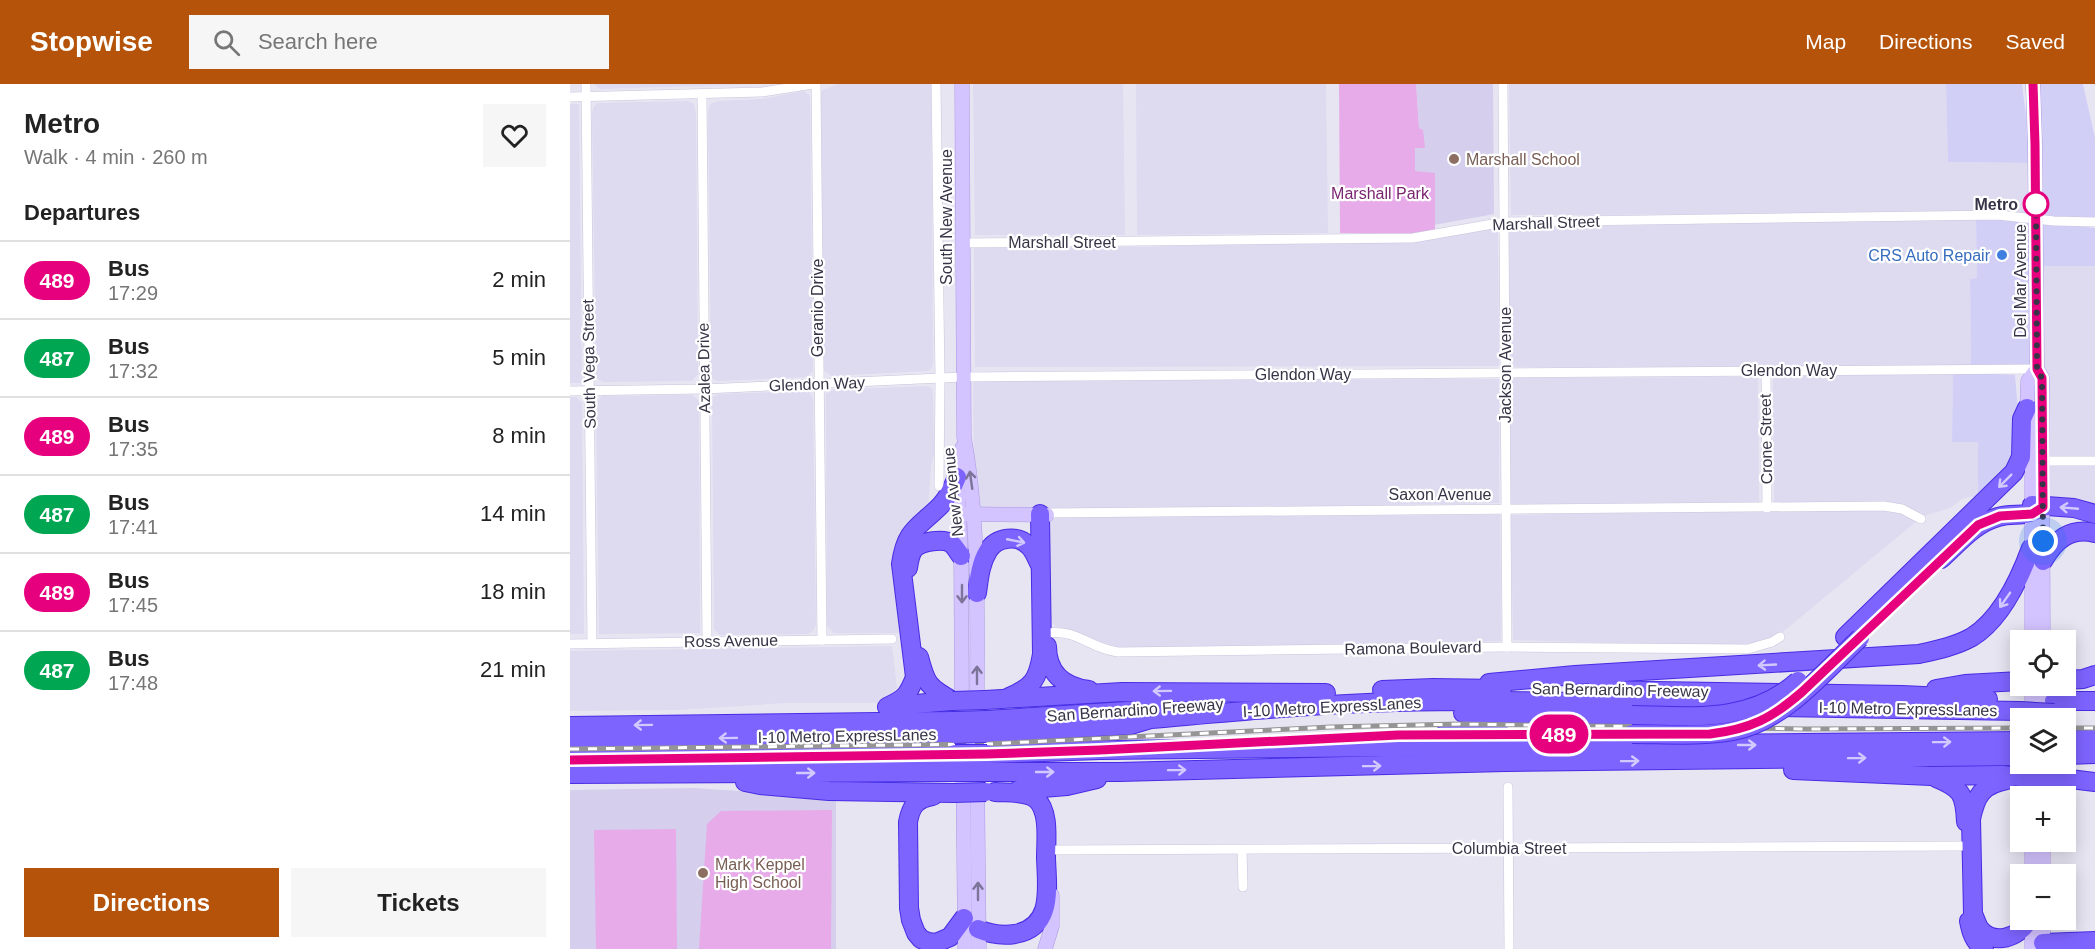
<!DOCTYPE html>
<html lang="en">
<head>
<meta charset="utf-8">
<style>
	body { margin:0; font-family:Arial,sans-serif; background:#f6f6f6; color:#222; height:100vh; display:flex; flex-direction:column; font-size:22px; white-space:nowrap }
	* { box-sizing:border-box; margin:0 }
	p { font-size:20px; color:#767676 }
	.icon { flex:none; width:33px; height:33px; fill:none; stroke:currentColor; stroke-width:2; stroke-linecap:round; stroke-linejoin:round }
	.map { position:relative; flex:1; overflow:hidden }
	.panel { display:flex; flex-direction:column; background:#fff; width:570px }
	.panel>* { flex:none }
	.badge { padding:0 12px; border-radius:20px; font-size:21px; line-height:39px }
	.tools { position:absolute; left:1440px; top:546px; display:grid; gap:12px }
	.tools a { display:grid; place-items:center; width:66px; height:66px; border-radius:0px; background:#fff; box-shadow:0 3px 15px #0003; font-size:30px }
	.you { position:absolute; width:30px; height:30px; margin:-15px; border:4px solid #fff; border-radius:50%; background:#1a73e8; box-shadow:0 0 0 9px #1a73e833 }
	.map>.badge { position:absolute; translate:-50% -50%; box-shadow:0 0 0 3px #fff }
	h2 { padding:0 24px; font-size:22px; line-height:54px }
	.round { display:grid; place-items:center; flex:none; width:63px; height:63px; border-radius:0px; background:#f6f6f6 }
	.overview { display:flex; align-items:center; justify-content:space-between; height:102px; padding:0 24px }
	h1 { font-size:28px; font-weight:800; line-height:45px }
	.action { display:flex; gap:12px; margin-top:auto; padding:12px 24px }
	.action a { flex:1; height:69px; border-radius:0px; background:#b45309; color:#fff; font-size:24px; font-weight:800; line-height:69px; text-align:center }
	.action a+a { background:#f6f6f6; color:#222 }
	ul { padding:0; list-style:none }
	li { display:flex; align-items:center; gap:18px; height:78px; padding:0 24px; border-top:2px solid #e0e0e0 }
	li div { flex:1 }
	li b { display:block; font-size:22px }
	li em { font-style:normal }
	li .badge { min-width:66px; font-weight:700; text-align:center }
	header { display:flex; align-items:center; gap:36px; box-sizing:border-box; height:84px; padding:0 30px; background:#b45309; color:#fff }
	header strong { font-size:28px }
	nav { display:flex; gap:33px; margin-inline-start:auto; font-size:21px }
	.search { width:420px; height:54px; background:#f6f6f6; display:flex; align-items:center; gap:15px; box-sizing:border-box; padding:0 21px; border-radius:0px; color:#767676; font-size:22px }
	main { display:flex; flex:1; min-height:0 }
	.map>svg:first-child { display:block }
</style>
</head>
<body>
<header>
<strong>Stopwise</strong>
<div class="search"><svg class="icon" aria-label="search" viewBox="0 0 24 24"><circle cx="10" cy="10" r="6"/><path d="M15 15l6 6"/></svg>Search here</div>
<nav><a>Map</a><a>Directions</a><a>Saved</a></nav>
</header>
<main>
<section class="panel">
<div class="overview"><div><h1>Metro</h1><p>Walk · 4 min · 260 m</p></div><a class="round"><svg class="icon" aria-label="heart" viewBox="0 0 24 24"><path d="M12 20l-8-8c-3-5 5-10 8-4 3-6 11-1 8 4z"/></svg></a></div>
<h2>Departures</h2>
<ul>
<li><span class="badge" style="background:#e6007e;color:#fff">489</span><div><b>Bus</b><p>17:29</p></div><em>2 min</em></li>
<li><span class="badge" style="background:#00a651;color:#fff">487</span><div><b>Bus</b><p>17:32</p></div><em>5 min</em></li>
<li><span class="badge" style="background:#e6007e;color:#fff">489</span><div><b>Bus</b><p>17:35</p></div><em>8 min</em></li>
<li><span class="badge" style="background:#00a651;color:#fff">487</span><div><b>Bus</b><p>17:41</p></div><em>14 min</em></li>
<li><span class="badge" style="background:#e6007e;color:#fff">489</span><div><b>Bus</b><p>17:45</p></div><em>18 min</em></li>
<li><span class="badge" style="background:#00a651;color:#fff">487</span><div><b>Bus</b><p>17:48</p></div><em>21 min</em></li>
</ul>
<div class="action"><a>Directions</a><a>Tickets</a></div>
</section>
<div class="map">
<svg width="1525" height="865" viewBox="0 0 1525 865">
	<rect width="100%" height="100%" fill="#e8e5f3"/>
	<g fill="#dedaef">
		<path d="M 24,0 L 185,0 L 30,5 Z"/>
		<path d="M 268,0 L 361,0 L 363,280 L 361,285 L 357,287 L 261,292 L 254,286 L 251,10 L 252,6 Z"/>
		<path d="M 403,0 L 553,0 L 555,151 L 405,151 Z"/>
		<path d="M 566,0 L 756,0 L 758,149 L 567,151 Z"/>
		<path d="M 939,0 L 1376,0 L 1378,78 L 1462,79 L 1463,134 L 1428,129 L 941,131 Z"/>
		<path d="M 234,7 L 240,12 L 243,287 L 236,293 L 148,297 L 143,295 L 141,290 L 138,27 L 140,20 L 148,17 L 192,15 Z"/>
		<path d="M 118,17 L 124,20 L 126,30 L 128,290 L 122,297 L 33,298 L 26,294 L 22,29 L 24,22 L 28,19 Z"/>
		<path d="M 0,20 L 9,20 L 12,299 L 0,299 Z"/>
		<path d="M 1406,134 L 1407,194 L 1400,195 L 1401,284 L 1197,285 L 940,283 L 939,144 Z"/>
		<path d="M 916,144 L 928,147 L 929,282 L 405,283 L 404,164 L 568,163 L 766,158 Z"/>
		<path d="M 1468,182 L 1525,182 L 1525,428 L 1474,421 Z"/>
		<path d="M 1383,288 L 1382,358 L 1408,358 L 1408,413 L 1399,413 L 1392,415 L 1380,424 L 1350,433 L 1315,420 L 1204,418 L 1203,293 Z"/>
		<path d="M 1188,293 L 1189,418 L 941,420 L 940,294 Z"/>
		<path d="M 929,295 L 929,419 L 407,428 L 404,394 L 403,297 Z"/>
		<path d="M 356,302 L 362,304 L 363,312 L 364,370 L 361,382 L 358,427 L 341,443 L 336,549 L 264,549 L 257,542 L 256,310 L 263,306 Z"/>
		<path d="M 235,307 L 240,309 L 243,315 L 246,541 L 243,547 L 237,550 L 150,551 L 144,545 L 142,313 L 149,310 Z"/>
		<path d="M 122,311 L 129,317 L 130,549 L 29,550 L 26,319 L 32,312 Z"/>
		<path d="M 0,313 L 6,313 L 12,319 L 14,550 L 0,550 Z"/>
		<path d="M 1313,424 L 1330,427 L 1347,437 L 1209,551 L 1178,563 L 943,556 L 941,431 Z"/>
		<path d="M 930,431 L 931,557 L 548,566 L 489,545 L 480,537 L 481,437 L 488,433 Z"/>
		<path d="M 322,562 L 327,604 L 311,619 L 216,619 L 108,626 L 0,627 L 0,567 Z"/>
	</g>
	<g fill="#d2cff7">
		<path d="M 1376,0 L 1452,0 L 1462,79 L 1378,78 Z"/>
		<path d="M 1467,0 L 1513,0 L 1525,54 L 1525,133 L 1483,135 L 1468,133 Z"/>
		<path d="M 1406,134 L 1463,137 L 1464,283 L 1401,284 L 1400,195 L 1407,194 Z"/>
		<path d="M 1468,137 L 1525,144 L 1525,182 L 1468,182 Z"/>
		<path d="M 1383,288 L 1445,291 L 1449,337 L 1441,382 L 1408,413 L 1408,358 L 1382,358 Z"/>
	</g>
	<g fill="#d5ceed">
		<path d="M 846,0 L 923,0 L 924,130 L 864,141 L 865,90 L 845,87 L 845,64 L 854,64 L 849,44 Z"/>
		<path d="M 123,704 L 266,713 L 266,865 L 0,865 L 0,706 Z"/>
	</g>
	<g fill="#e7abea">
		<path d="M 769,0 L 846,0 L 849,44 L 853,46 L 855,64 L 845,64 L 845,87 L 865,89 L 865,146 L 846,150 L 770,149 Z"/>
		<path d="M 262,726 L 261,865 L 129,865 L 137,740 L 151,727 Z"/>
		<path d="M 106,745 L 107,865 L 26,865 L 24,746 Z"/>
	</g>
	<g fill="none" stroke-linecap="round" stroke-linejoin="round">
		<g stroke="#c8c4dd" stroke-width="10">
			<g id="street">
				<path d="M 16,0 L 22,559"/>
				<path d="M 246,0 L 252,556"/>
				<path d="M 366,0 L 370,295 L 369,402"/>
				<path d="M 933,0 L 937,563"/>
				<path d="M 132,11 L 137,557"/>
				<path d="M 0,13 L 192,8 L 243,0"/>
				<path d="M 393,159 L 843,154 L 934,138 L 1428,131 L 1484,137 L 1525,138"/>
				<path d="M 1196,287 L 1197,424"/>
				<path d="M 0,307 L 134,305 L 393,293 L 1467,285"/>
				<path d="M 1473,377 L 1525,377"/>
				<path d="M 477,429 L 1314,422 L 1332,425 L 1351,435"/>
				<path d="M 477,549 C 508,545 518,564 548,568 L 937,563 L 1178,565 L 1202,558 L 1210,553"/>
				<path d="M 0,560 L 322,555"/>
				<path d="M 938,703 L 939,865"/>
				<path d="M 482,766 L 1396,762"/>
				<path d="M 672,766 L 673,803"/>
			</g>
		</g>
		<g stroke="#ac9ae2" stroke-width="15">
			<g id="secondary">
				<path d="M 392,0 L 394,353 C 410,443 407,535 407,626"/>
				<path d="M 1463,0 L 1465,60 L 1467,285 L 1472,294 L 1473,556"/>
				<path d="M 392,364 L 387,393 L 391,472 L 392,626"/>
				<path d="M 396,430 L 477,431"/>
				<path d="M 1462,556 L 1462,345 L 1457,324 L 1458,297 L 1467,285"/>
				<path d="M 1462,602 L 1462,634"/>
				<path d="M 1473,634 L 1473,602"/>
				<path d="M 393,678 L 395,865"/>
				<path d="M 407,678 L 409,865"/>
				<path d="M 1462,680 L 1462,712"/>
				<path d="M 1473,712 L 1473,680"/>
				<path d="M 1462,758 L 1462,790"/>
				<path d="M 1473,790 L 1473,758"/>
				<path d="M 1462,836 L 1462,865"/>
				<path d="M 1473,836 L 1473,865"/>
				<path d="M 475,865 L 482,842 L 482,811"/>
			</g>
		</g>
		<g stroke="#462ee4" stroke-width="20">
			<g id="highway">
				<path d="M 1462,421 L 1504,424 L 1525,430"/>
				<path d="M 1371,475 C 1388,460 1405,439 1428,433 C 1446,428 1454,435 1473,423"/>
				<path d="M 1473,477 C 1485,456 1500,443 1525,449"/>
				<path d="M 338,484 C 339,477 340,470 344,465 C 351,457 374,454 382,460 C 385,463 388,468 391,472"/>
				<path d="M 407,509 C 409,495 410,480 418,467 C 426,453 448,450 459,462 C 464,467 466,473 469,479"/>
				<path d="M 1275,553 L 1444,388 L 1451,373 L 1452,335 L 1457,324"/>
				<path d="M 477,562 C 477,588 493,603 519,606"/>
				<path d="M 349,573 C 356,600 358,603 383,617"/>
				<path d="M 1496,596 L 1513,595 L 1525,591"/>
				<path d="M 919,599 L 1005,591 L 1349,570 C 1367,566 1386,562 1402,553 C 1431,535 1450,494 1461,464"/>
				<path d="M 1366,605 L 1395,600 L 1450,597"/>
				<path d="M 812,606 L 863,604 L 932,605"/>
				<path d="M 1025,606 L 1332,611 L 1418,615"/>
				<path d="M 439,613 C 463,603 468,595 472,570 L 470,430"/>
				<path d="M 415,616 L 552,608 L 756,609"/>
				<path d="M 1484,617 L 1525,617"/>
				<path d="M 322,622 L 381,617"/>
				<path d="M 317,623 C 334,615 338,612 345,593 L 331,480 C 336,445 348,444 370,422 C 378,414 383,403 387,393"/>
				<path d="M 1206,623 L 1450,627"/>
				<path d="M 893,629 L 1062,631"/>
				<path d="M 416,636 L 588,625"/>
				<path d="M 0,642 L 384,637"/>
				<path d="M 416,649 L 561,641 L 581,635 C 663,628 744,620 826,618 C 942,615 1059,619 1175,622"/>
				<path d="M 874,651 L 930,650"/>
				<path d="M 0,656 L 384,650"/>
				<path d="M 1496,656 L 1525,655"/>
				<path d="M 417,670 L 530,666 L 1450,657"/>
				<path d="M 1496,671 L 1525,670"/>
				<path d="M 0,676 L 385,670"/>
				<path d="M 1223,686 L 1361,692 L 1432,691 L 1451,693"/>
				<path d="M 417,688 L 549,688 L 935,678 L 1450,672"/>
				<path d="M 0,690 L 384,688"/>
				<path d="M 1484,693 L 1525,698"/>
				<path d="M 1366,694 C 1391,704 1395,710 1396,738"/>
				<path d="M 1437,696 C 1412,701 1406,711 1401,735 L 1403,830 C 1405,834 1407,840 1409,844 C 1424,863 1449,853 1459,836"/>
				<path d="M 175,698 L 190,701 L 259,707 L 384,709"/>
				<path d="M 448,706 L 497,702 L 527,695"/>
				<path d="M 363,712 C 346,715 341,722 338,738 L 339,824 L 341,836 L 346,849 L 351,855 L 358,858 L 366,859 L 380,853 L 394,834"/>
				<path d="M 1399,837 C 1401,848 1404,858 1414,865"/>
				<path d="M 408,845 C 420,850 432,852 445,850 C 484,843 477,804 476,774 C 476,757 480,727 466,715 C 456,707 438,709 425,708"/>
				<path d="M 1473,859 L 1525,857"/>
			</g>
		</g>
		<use href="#street" stroke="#fff" stroke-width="9"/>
		<use href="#secondary" stroke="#d3c3ff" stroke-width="14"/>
		<use href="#highway" stroke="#7e64ff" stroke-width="18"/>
		<g stroke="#959595" stroke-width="5">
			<g id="rail">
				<path d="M 1496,644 L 1525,644"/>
				<path d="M 0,665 L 417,660 L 761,643 L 890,640 L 1236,645 L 1450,644"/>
			</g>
		</g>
		<use href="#rail" stroke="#fff" stroke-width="3" stroke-dasharray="9" stroke-linecap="butt"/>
		<g stroke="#462ee4" stroke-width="20" stroke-linecap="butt">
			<g id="highway-bridge">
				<path d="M 383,617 L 415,616"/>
				<path d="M 1450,627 L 1484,629"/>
				<path d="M 1062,631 C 1121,632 1180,640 1228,597"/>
				<path d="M 384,637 L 416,636"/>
				<path d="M 384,650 L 416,649"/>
				<path d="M 1062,650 C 1095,650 1130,653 1163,647 C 1212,639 1255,587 1290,554"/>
				<path d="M 385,670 L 417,670"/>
				<path d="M 384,688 L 417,688"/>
				<path d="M 1451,693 L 1484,693"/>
				<path d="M 384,709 L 416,708"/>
			</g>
		</g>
		<use href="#highway-bridge" stroke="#7e64ff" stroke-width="18"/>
	</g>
	<defs><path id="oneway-shaft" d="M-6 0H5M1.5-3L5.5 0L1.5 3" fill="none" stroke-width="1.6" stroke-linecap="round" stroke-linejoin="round" transform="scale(1.5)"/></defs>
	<g stroke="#7d7499">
		<use href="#oneway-shaft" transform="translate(401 396) rotate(-98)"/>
		<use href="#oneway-shaft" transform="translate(392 510) rotate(90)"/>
		<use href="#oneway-shaft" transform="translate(407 591) rotate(-90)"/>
		<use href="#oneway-shaft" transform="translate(408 807) rotate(-90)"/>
	</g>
	<g stroke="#d2c9ff">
		<use href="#oneway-shaft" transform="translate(1435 397) rotate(135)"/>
		<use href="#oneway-shaft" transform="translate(1499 424) rotate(-175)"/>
		<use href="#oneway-shaft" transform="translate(446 457) rotate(11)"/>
		<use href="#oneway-shaft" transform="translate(1435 516) rotate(125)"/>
		<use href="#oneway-shaft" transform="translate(1197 581) rotate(177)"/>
		<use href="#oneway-shaft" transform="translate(592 607) rotate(179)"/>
		<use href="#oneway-shaft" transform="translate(73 641) rotate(179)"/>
		<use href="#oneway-shaft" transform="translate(158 654) rotate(179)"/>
		<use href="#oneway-shaft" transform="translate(1372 658) rotate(-1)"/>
		<use href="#oneway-shaft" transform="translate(1177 661)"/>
		<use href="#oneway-shaft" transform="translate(1287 674) rotate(-1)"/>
		<use href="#oneway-shaft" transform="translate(1060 677) rotate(-1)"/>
		<use href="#oneway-shaft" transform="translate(802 682) rotate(-1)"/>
		<use href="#oneway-shaft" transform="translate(607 686) rotate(-1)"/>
		<use href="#oneway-shaft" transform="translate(475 688)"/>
		<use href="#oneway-shaft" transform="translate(236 689)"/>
	</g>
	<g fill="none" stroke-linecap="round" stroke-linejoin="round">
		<g stroke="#fff" stroke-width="14">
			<path id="line" d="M 0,676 L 417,670 L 530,666 L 828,651 L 1140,650 C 1181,645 1202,634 1232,608 L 1408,441 L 1430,432 L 1462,430 L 1473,423 L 1472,294 L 1467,285 L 1465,60 L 1463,0"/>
		</g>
		<use href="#line" stroke="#e6007e" stroke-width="9"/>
		<path stroke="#363446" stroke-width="6" stroke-dasharray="0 10.8" d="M 1466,120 L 1466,115 L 1467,285 L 1472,294 L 1473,457"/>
	</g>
	<g fill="#8d6e63" stroke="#fff" stroke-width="2">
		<circle cx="884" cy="75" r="6"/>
		<circle cx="133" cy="789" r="6"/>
	</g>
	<circle fill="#fff" stroke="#e6007e" stroke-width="3" cx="1466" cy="120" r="12"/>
	<circle fill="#3f7fe0" stroke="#fff" stroke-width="2" cx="1432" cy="171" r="6"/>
	<g text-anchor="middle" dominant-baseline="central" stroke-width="4.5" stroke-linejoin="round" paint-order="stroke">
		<g font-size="16" fill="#785e54" stroke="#fff" text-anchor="start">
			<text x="896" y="75">Marshall School</text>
			<text x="145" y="780">Mark Keppel<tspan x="145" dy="18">High School</tspan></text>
		</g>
		<g font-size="16" fill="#7a2570" stroke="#fff">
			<text x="810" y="109">Marshall Park</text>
		</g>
		<g font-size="16" font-weight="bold" fill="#363446" stroke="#fff" text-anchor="end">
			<text x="1448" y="120">Metro</text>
		</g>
		<g font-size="16" fill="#363446" stroke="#fff">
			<text transform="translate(376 133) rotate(-90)">South New Avenue</text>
			<text transform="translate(976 139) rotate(-2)">Marshall Street</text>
			<text x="492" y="158">Marshall Street</text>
			<text transform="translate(1450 197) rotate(-90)">Del Mar Avenue</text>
			<text transform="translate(247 224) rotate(-90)">Geranio Drive</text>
			<text transform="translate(19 280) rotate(-91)">South Vega Street</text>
			<text transform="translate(935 281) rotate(-90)">Jackson Avenue</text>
			<text transform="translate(134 284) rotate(-91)">Azalea Drive</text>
			<text x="1219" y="286">Glendon Way</text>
			<text x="733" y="290">Glendon Way</text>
			<text transform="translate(247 300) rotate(-2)">Glendon Way</text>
			<text transform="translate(1196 355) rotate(-91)">Crone Street</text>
			<text transform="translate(383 408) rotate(-96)">New Avenue</text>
			<text x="870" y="410">Saxon Avenue</text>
			<text transform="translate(161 557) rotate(-1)">Ross Avenue</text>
			<text transform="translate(843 564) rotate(-1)">Ramona Boulevard</text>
			<text transform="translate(1050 606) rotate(1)">San Bernardino Freeway</text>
			<text transform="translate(762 623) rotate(-3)">I-10 Metro ExpressLanes</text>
			<text transform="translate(1338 625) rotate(1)">I-10 Metro ExpressLanes</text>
			<text transform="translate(565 626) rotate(-4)">San Bernardino Freeway</text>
			<text transform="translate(277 652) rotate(-1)">I-10 Metro ExpressLanes</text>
			<text x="939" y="764">Columbia Street</text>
		</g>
		<g font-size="16" fill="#366cbe" stroke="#fff" text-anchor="end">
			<text x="1420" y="171">CRS Auto Repair</text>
		</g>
	</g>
</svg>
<div class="tools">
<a><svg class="icon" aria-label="locate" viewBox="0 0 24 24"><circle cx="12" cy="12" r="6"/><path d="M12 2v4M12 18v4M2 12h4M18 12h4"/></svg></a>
<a><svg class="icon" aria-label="layers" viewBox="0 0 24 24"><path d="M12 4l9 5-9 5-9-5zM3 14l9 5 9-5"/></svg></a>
<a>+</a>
<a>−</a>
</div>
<div class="you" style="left:1473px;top:457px"></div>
<b class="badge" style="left:989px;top:650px;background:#e6007e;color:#fff">489</b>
</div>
</main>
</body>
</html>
